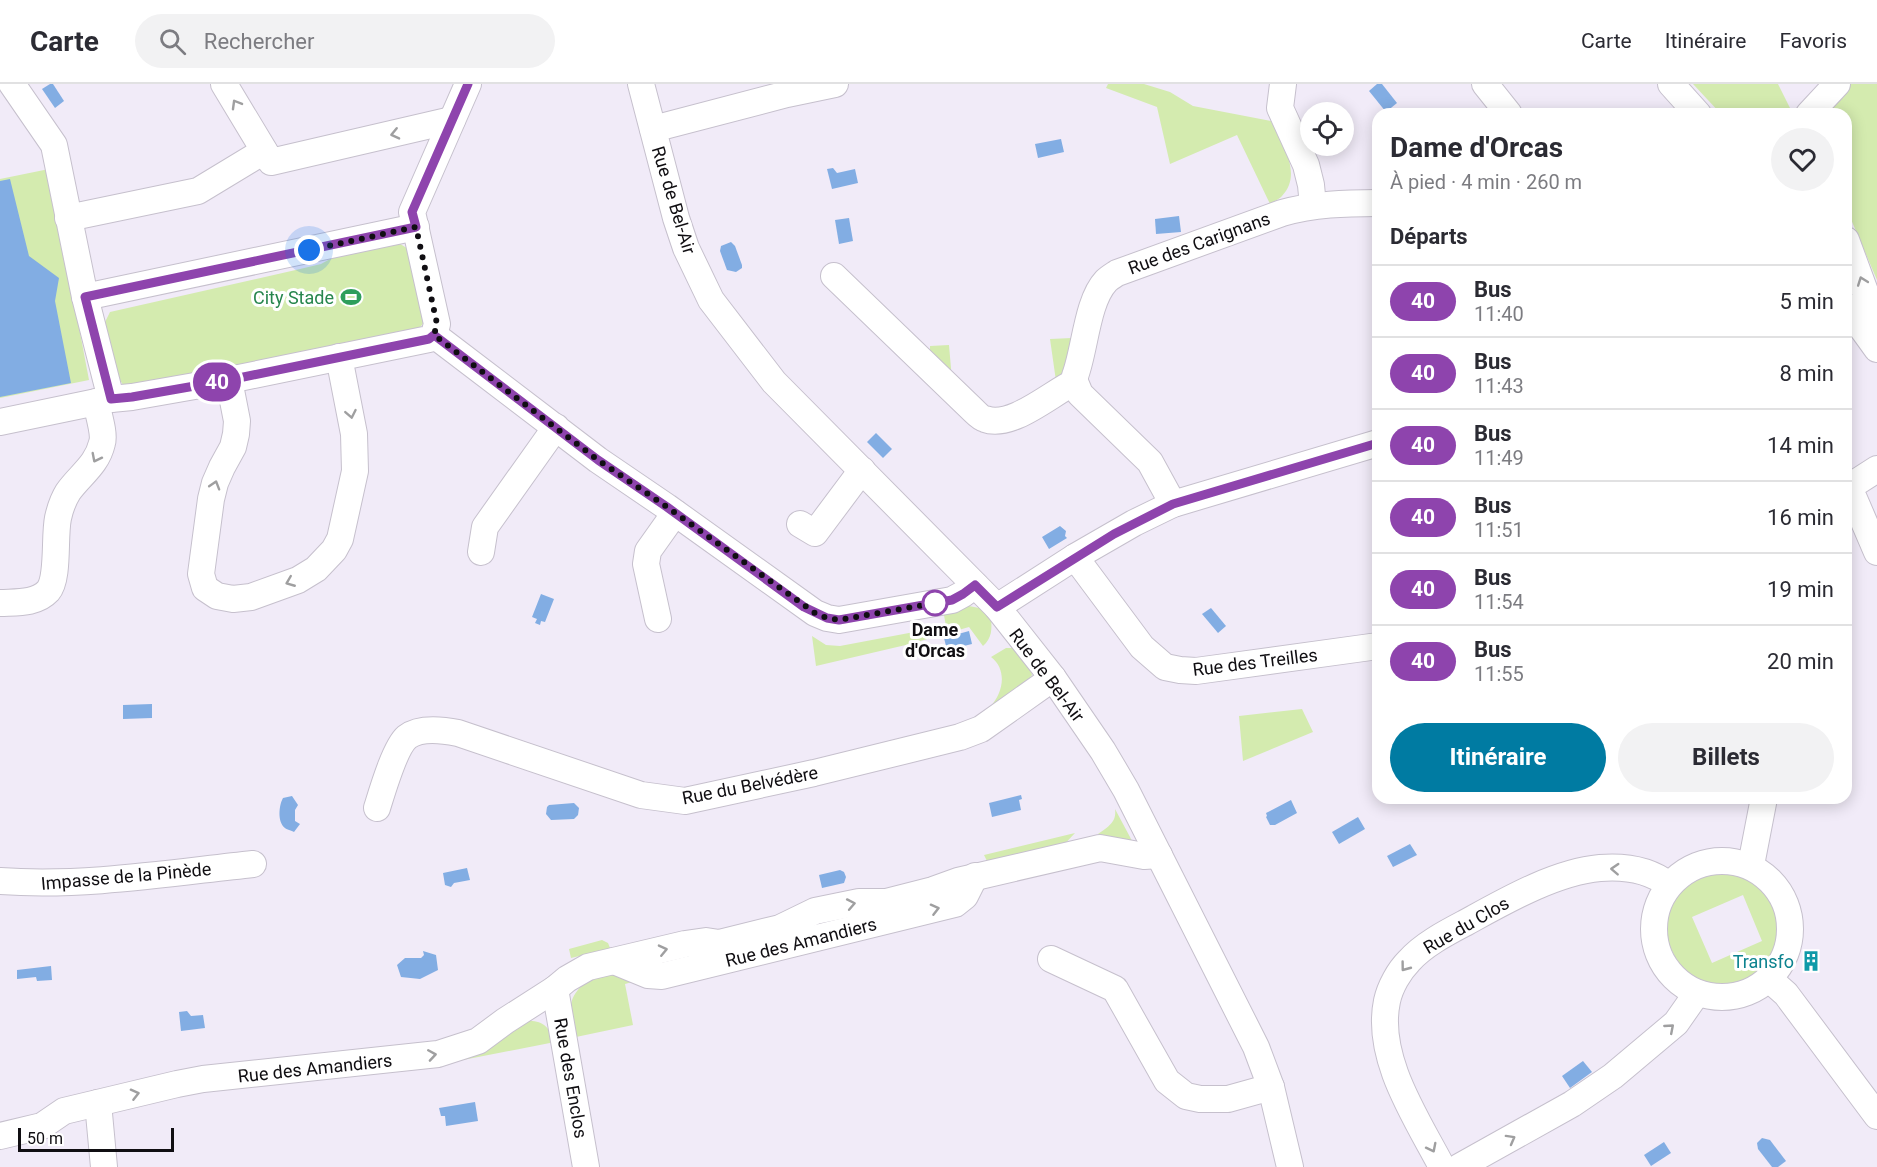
<!DOCTYPE html>
<html lang="fr">
<head>
<meta charset="utf-8">
<style>
	body { margin:0; font-family:Roboto,sans-serif; background:#f2f2f3; color:#2b2b33; height:100vh; display:flex; flex-direction:column; font-size:22px; white-space:nowrap }
	* { box-sizing:border-box; margin:0 }
	p { font-size:20px; color:#7c7c81 }
	.icon { flex:none; width:33px; height:33px; fill:none; stroke:currentColor; stroke-width:2; stroke-linecap:round; stroke-linejoin:round }
	.map { position:relative; flex:1; overflow:hidden }
	.side { position:absolute; left:1372px; top:24px; width:480px; height:696px; display:flex; flex-direction:column; background:#fff; border-radius:18px; box-shadow:0 3px 15px #0003 }
	.side>* { flex:none }
	.badge { padding:0 12px; border-radius:20px; font-size:21px; line-height:39px }
	.tools { position:absolute; left:1300px; top:18px; display:grid; gap:12px }
	.tools a { display:grid; place-items:center; width:54px; height:54px; border-radius:50%; background:#fff; box-shadow:0 3px 15px #0003; font-size:30px }
	.scale { position:absolute; left:18px; bottom:15px; width:156px; box-sizing:border-box; padding-left:6px; border:3px solid #100e12; border-top:0; font-size:16px; line-height:21px; white-space:nowrap; color:#100e12; -webkit-text-stroke:4px #fff; paint-order:stroke }
	.you { position:absolute; width:30px; height:30px; margin:-15px; border:4px solid #fff; border-radius:50%; background:#1a73e8; box-shadow:0 0 0 9px #1a73e833 }
	.map>.badge { position:absolute; translate:-50% -50%; box-shadow:0 0 0 3px #fff }
	h2 { padding:0 18px; font-size:22px; line-height:54px }
	.round { display:grid; place-items:center; flex:none; width:63px; height:63px; border-radius:32px; background:#f2f2f3 }
	.summary { display:flex; align-items:center; justify-content:space-between; height:102px; padding:0 18px }
	h1 { font-size:28px; font-weight:700; line-height:45px }
	.action { display:flex; gap:12px; margin-top:auto; padding:12px 18px }
	.action a { flex:1; height:69px; border-radius:36px; background:#007ba2; color:#fff; font-size:24px; font-weight:700; line-height:69px; text-align:center }
	.action a+a { background:#f2f2f3; color:#2b2b33 }
	ul { padding:0; list-style:none }
	li { display:flex; align-items:center; gap:18px; height:72px; padding:0 18px; border-top:2px solid #e1e1e2 }
	li div { flex:1 }
	li b { display:block; font-size:22px }
	li em { font-style:normal }
	li .badge { min-width:66px; font-weight:700; text-align:center }
	header { display:flex; align-items:center; gap:36px; box-sizing:border-box; height:84px; padding:0 30px; background:#fff; border-bottom:2px solid #e1e1e2 }
	header strong { font-size:28px }
	nav { display:flex; gap:33px; margin-inline-start:auto; font-size:21px }
	.search { width:420px; height:54px; background:#f2f2f3; display:flex; align-items:center; gap:15px; box-sizing:border-box; padding:0 21px; border-radius:33px; color:#7c7c81; font-size:22px }
	.map>svg:first-child { display:block }
</style>
</head>
<body>
<header>
<strong>Carte</strong>
<div class="search"><svg class="icon" aria-label="search" viewBox="0 0 24 24"><circle cx="10" cy="10" r="6"/><path d="M15 15l6 6"/></svg>Rechercher</div>
<nav><a>Carte</a><a>Itinéraire</a><a>Favoris</a></nav>
</header>
<div class="map">
<svg width="1877" height="1083" viewBox="0 0 1877 1083">
	<rect width="100%" height="100%" fill="#f1ebf8"/>
	<g fill="#d4ebaf" fill-rule="evenodd">
		<path d="M 1108,0 L 1144,0 L 1170,8 L 1193,22 L 1271,37 C 1282,59 1303,90 1282,112 C 1280,115 1274,117 1270,120 L 1237,51 L 1170,80 L 1157,23 L 1106,4 Z"/>
		<path d="M 1693,0 L 1778,0 L 1793,30 L 1721,30 Z"/>
		<path d="M 1838,0 L 1877,0 L 1877,196 L 1847,126 L 1846,30 L 1801,30 Z"/>
		<path d="M 49,85 L 89,296 L 0,314 L 0,95 Z"/>
		<path d="M 397,158 L 410,166 L 428,233 L 418,246 L 138,304 L 123,301 L 115,288 L 109,265 L 105,238 L 110,228 L 300,185 L 321,180 L 341,169 Z"/>
		<path d="M 1072,254 L 1064,286 L 1056,297 L 1050,255 Z"/>
		<path d="M 949,261 L 952,296 L 930,267 L 930,262 Z"/>
		<path d="M 969,522 L 979,524 L 991,534 C 992,545 992,554 983,562 L 969,543 L 910,560 L 816,582 L 812,552 L 826,561 L 840,562 L 946,542 L 943,526 Z"/>
		<path d="M 1006,564 L 1013,564 L 1031,585 L 1032,591 L 1028,596 L 990,623 C 1003,609 1008,586 991,573 Z"/>
		<path d="M 1302,625 L 1313,648 L 1243,677 L 1239,632 Z"/>
		<path d="M 1115,725 L 1130,753 L 1132,757 L 1105,756 L 1098,750 C 1108,743 1117,738 1115,725 Z"/>
		<path d="M 1075,749 L 1061,764 L 987,777 L 984,771 Z"/>
		<path d="M 1720,788 C 1726,788 1733,789 1739,790 C 1774,799 1787,834 1776,866 C 1771,882 1758,891 1744,897 C 1685,921 1638,840 1686,800 C 1695,792 1709,790 1720,788 ZM 1743,811 L 1762,857 L 1712,879 L 1692,833 Z"/>
		<path d="M 602,856 L 608,859 L 610,864 L 608,868 L 592,869 L 571,874 L 569,865 Z"/>
		<path d="M 600,886 L 639,896 L 625,900 L 633,941 L 576,953 C 575,943 572,933 571,924 C 570,908 589,895 600,886 Z"/>
		<path d="M 521,937 C 541,936 547,939 555,958 L 417,985 Z"/>
	</g>
	<g fill="#82ade3">
		<path d="M 50,0 L 53,0 L 64,17 L 55,24 L 42,5 Z"/>
		<path d="M 1377,0 L 1382,0 L 1397,19 L 1386,28 L 1369,7 Z"/>
		<path d="M 1061,55 L 1064,68 L 1038,74 L 1035,60 Z"/>
		<path d="M 833,84 L 837,89 L 855,85 L 858,99 L 832,105 L 827,85 Z"/>
		<path d="M 10,95 L 29,172 L 59,194 L 55,217 L 71,299 L 0,313 L 0,97 Z"/>
		<path d="M 1179,132 L 1181,148 L 1156,150 L 1155,135 Z"/>
		<path d="M 849,134 L 853,157 L 839,160 L 835,136 Z"/>
		<path d="M 731,158 L 735,162 L 742,181 L 742,184 L 736,188 L 727,186 L 720,167 L 721,162 Z"/>
		<path d="M 876,349 L 892,365 L 883,374 L 867,358 Z"/>
		<path d="M 1060,442 L 1066,447 L 1065,452 L 1067,454 L 1049,465 L 1042,453 Z"/>
		<path d="M 541,510 L 554,515 L 545,538 L 541,537 L 540,541 L 535,539 L 537,535 L 532,533 Z"/>
		<path d="M 1211,524 L 1226,542 L 1218,549 L 1202,530 Z"/>
		<path d="M 969,547 L 972,560 L 947,566 L 944,554 Z"/>
		<path d="M 152,620 L 152,634 L 123,635 L 123,621 Z"/>
		<path d="M 1021,711 L 1022,715 L 1019,716 L 1021,726 L 992,733 L 989,719 Z"/>
		<path d="M 292,712 L 298,721 L 295,726 L 295,737 L 300,740 L 294,748 C 292,747 286,745 285,744 C 277,738 279,721 283,714 Z"/>
		<path d="M 1291,716 L 1297,729 L 1275,741 L 1270,741 L 1266,733 L 1267,732 L 1266,729 Z"/>
		<path d="M 574,719 L 579,724 L 578,731 L 574,735 L 551,736 L 546,730 L 547,723 L 549,721 Z"/>
		<path d="M 1358,733 L 1365,745 L 1339,760 L 1332,748 Z"/>
		<path d="M 1410,760 L 1417,771 L 1393,783 L 1387,772 Z"/>
		<path d="M 467,784 L 470,796 L 454,799 L 451,803 L 445,801 L 443,789 Z"/>
		<path d="M 840,786 L 844,788 L 846,793 L 844,799 L 822,804 L 819,791 Z"/>
		<path d="M 423,867 L 436,871 L 438,886 L 420,895 L 401,893 L 397,881 L 405,874 L 421,874 L 424,871 Z"/>
		<path d="M 51,882 L 52,896 L 37,897 L 36,893 L 17,895 L 17,886 Z"/>
		<path d="M 187,927 L 191,932 L 203,931 L 205,944 L 181,947 L 179,928 Z"/>
		<path d="M 1583,977 L 1592,988 L 1570,1004 L 1562,992 Z"/>
		<path d="M 475,1018 L 478,1037 L 446,1042 L 445,1032 L 441,1032 L 439,1024 Z"/>
		<path d="M 1762,1054 L 1770,1056 L 1786,1077 L 1778,1083 L 1772,1083 L 1758,1065 L 1757,1059 Z"/>
		<path d="M 1664,1058 L 1671,1069 L 1651,1082 L 1644,1071 Z"/>
	</g>
	<g fill="none" stroke-linecap="round" stroke-linejoin="round">
		<g stroke="#c6c0cd" stroke-width="28">
			<g id="minor">
				<path d="M 12,0 L 54,61 L 85,213 L 111,315"/>
				<path d="M 224,0 L 271,78 L 452,36"/>
				<path d="M 641,0 L 676,134 L 686,164 L 711,216 L 774,298 L 997,523 L 1053,594 L 1103,667 L 1126,706 L 1256,963 L 1271,1003 L 1290,1083"/>
				<path d="M 1283,0 L 1280,24 L 1306,81 L 1311,101 L 1313,122"/>
				<path d="M 1485,0 L 1509,30"/>
				<path d="M 1671,0 L 1698,30"/>
				<path d="M 1809,30 L 1837,0"/>
				<path d="M 653,45 L 787,10 L 835,0"/>
				<path d="M 68,134 L 198,107 L 264,67"/>
				<path d="M 1846,156 L 1877,240"/>
				<path d="M 834,192 L 974,327 C 977,330 981,334 985,335 C 1012,345 1051,309 1075,298"/>
				<path d="M 85,213 L 416,143"/>
				<path d="M 1846,222 L 1877,265"/>
				<path d="M 434,251 L 598,376 L 667,423 L 815,529 L 827,534 L 839,536 L 952,516 L 963,510 L 975,501"/>
				<path d="M 229,296 L 237,337 L 236,350 L 233,363 L 222,383 L 215,399 L 211,415 L 201,490 L 205,504 L 217,512 L 233,515 L 251,513 L 298,496 L 316,485 L 334,466 L 340,455 L 355,387 L 354,350 L 339,273"/>
				<path d="M 0,338 L 111,315 L 132,313 L 229,296 L 429,255 L 434,251 L 437,240 L 412,128 L 468,0"/>
				<path d="M 1877,385 L 1849,403 L 1877,468"/>
				<path d="M 1173,420 L 1150,378 L 1080,310 L 1075,298 L 1075,292 C 1085,266 1087,217 1106,197 C 1109,194 1114,191 1117,189 L 1282,129 C 1314,120 1345,119 1378,119"/>
				<path d="M 800,440 L 815,449 L 862,386"/>
				<path d="M 481,468 L 485,443 L 556,343"/>
				<path d="M 1075,473 L 1142,563 L 1165,583 L 1180,586 L 1196,587 L 1378,562"/>
				<path d="M 0,519 C 16,518 36,520 48,507 C 59,494 54,453 58,434 C 60,425 63,416 68,408 C 80,391 97,381 102,359 C 105,350 98,329 96,318"/>
				<path d="M 997,523 L 1075,473 L 1134,439 L 1173,420 L 1378,359"/>
				<path d="M 658,535 L 646,480 L 648,467 L 675,429"/>
				<path d="M 377,724 C 382,708 395,663 407,653 C 420,643 443,646 458,649 L 641,711 L 685,717 L 814,689 L 960,653 L 981,645 L 1053,594"/>
				<circle cx="1722" cy="845" r="68"/>
				<path d="M 1751,781 L 1764,714"/>
				<path d="M 0,797 C 84,803 169,789 253,780"/>
				<path d="M 1051,875 L 1115,905 L 1167,997 L 1186,1012 L 1200,1015 L 1228,1015 L 1271,1003"/>
				<path d="M 614,877 L 648,891 L 662,892 L 955,820 L 965,812 L 975,792"/>
				<path d="M 1769,895 L 1786,910 L 1877,1032"/>
				<path d="M 555,905 L 586,1083"/>
				<path d="M 98,1019 L 104,1083"/>
				<path d="M 0,1052 L 42,1042 L 64,1027 L 177,1000 L 203,995 L 438,970 L 478,957 L 505,937 L 555,905 L 567,895 L 588,883 L 685,860 L 706,857 L 719,859 L 780,844 L 815,827 L 859,818 L 886,818 L 933,806 L 958,797 L 1100,764 L 1144,772 L 1159,771"/>
				<path d="M 1442,1083 C 1417,1035 1375,974 1387,917 C 1390,903 1399,887 1409,877 C 1423,861 1446,849 1465,839 C 1505,817 1555,788 1600,784 C 1625,782 1650,786 1669,801"/>
				<path d="M 1459,1083 L 1572,1020 L 1613,992 L 1676,939 L 1697,909"/>
			</g>
		</g>
		<use href="#minor" stroke="#fff" stroke-width="26"/>
	</g>
	<defs><path id="oneway-chevron" d="M-2-3.5L2.5 0L-2 3.5" fill="none" stroke-width="1.6" stroke-linecap="round" stroke-linejoin="round" transform="scale(1.5)"/></defs>
	<g stroke="#9f9fa0">
		<use href="#oneway-chevron" transform="translate(236 20) rotate(-120)"/>
		<use href="#oneway-chevron" transform="translate(395 50) rotate(167)"/>
		<use href="#oneway-chevron" transform="translate(1862 197) rotate(-110)"/>
		<use href="#oneway-chevron" transform="translate(351 330) rotate(79)"/>
		<use href="#oneway-chevron" transform="translate(96 374) rotate(117)"/>
		<use href="#oneway-chevron" transform="translate(215 401) rotate(-73)"/>
		<use href="#oneway-chevron" transform="translate(290 498) rotate(158)"/>
		<use href="#oneway-chevron" transform="translate(1615 785) rotate(-177)"/>
		<use href="#oneway-chevron" transform="translate(851 820) rotate(-11)"/>
		<use href="#oneway-chevron" transform="translate(935 825) rotate(-14)"/>
		<use href="#oneway-chevron" transform="translate(663 866) rotate(-13)"/>
		<use href="#oneway-chevron" transform="translate(1405 883) rotate(127)"/>
		<use href="#oneway-chevron" transform="translate(1670 944) rotate(-41)"/>
		<use href="#oneway-chevron" transform="translate(432 971) rotate(-9)"/>
		<use href="#oneway-chevron" transform="translate(135 1010) rotate(-14)"/>
		<use href="#oneway-chevron" transform="translate(1511 1055) rotate(-29)"/>
		<use href="#oneway-chevron" transform="translate(1432 1064) rotate(63)"/>
	</g>
	<g fill="none" stroke-linecap="round" stroke-linejoin="round">
		<g stroke="#fff" stroke-width="14">
			<path id="line" d="M 468,0 L 412,128 L 416,143 L 85,213 L 111,315 L 132,313 L 229,296 L 429,255 L 434,251 L 598,376 L 667,423 L 804,523 L 827,534 L 839,536 L 952,516 L 963,510 L 975,501 L 997,523 L 1114,450 L 1173,420 L 1378,359"/>
		</g>
		<use href="#line" stroke="#8e44ad" stroke-width="9"/>
		<path stroke="#100e12" stroke-width="6" stroke-dasharray="0 10.8" d="M 309,166 L 416,143 L 437,240 L 434,251 L 598,376 L 667,423 L 815,529 L 827,534 L 839,536 L 935,519"/>
	</g>
	<defs>
		<g id="stadium-bare" transform="scale(1.62)"><path d="M0-5a6.5 5 0 1 0 0 10a6.5 5 0 1 0 0-10ZM-3.5-1.8h7v3.6h-7Z" fill="#2e9e5b" stroke="#fff" stroke-width="2.5" paint-order="stroke"/></g>
		<g id="building-bare" transform="scale(1.62)"><path d="M-4-6H4V6H1V3H-1V6H-4ZM-2.5-4.3h1.7v1.8h-1.7ZM.8-4.3h1.7v1.8H.8ZM-2.5-1h1.7V.8h-1.7ZM.8-1h1.7V.8H.8Z" fill="#0f9aa8" stroke="#fff" stroke-width="2.5" paint-order="stroke"/></g>
	</defs>
	<g fill-rule="evenodd">
		<use href="#stadium-bare" x="351" y="213"/>
		<use href="#building-bare" x="1811" y="877"/>
	</g>
	<circle fill="#fff" stroke="#8e44ad" stroke-width="3" cx="935" cy="519" r="12"/>
	<g text-anchor="middle" dominant-baseline="central" stroke-width="6" stroke-linejoin="round" paint-order="stroke">
		<g font-size="18" fill="#100e12" stroke="#fff">
			<text transform="translate(674 116) rotate(73)">Rue de Bel-Air</text>
			<text transform="translate(1199 159) rotate(-20)">Rue des Carignans</text>
			<text transform="translate(1255 578) rotate(-7)">Rue des Treilles</text>
			<text transform="translate(1047 591) rotate(53)">Rue de Bel-Air</text>
			<text transform="translate(750 701) rotate(-11)">Rue du Belvédère</text>
			<text transform="translate(126 792) rotate(-5)">Impasse de la Pinède</text>
			<text transform="translate(1466 841) rotate(-30)">Rue du Clos</text>
			<text transform="translate(801 858) rotate(-14)">Rue des Amandiers</text>
			<text transform="translate(315 984) rotate(-6)">Rue des Amandiers</text>
			<text transform="translate(571 994) rotate(80)">Rue des Enclos</text>
		</g>
		<g font-size="18" fill="#27864d" stroke="#fff" text-anchor="end">
			<text x="334" y="213">City Stade</text>
		</g>
		<g font-size="18" font-weight="bold" fill="#100e12" stroke="#fff">
			<text x="935" y="545">Dame<tspan x="935" dy="21">d'Orcas</tspan></text>
		</g>
		<g font-size="18" fill="#0d838f" stroke="#fff" text-anchor="end">
			<text x="1794" y="877">Transfo</text>
		</g>
	</g>
</svg>
<div class="tools">
<a><svg class="icon" aria-label="locate" viewBox="0 0 24 24"><circle cx="12" cy="12" r="6"/><path d="M12 2v4M12 18v4M2 12h4M18 12h4"/></svg></a>
</div>
<div class="scale">50 m</div>
<div class="you" style="left:309px;top:166px"></div>
<b class="badge" style="left:217px;top:298px;background:#8e44ad;color:#fff">40</b>
<section class="side">
<div class="summary"><div><h1>Dame d'Orcas</h1><p>À pied · 4 min · 260 m</p></div><a class="round"><svg class="icon" aria-label="heart" viewBox="0 0 24 24"><path d="M12 20l-8-8c-3-5 5-10 8-4 3-6 11-1 8 4z"/></svg></a></div>
<h2>Départs</h2>
<ul>
<li><span class="badge" style="background:#8e44ad;color:#fff">40</span><div><b>Bus</b><p>11:40</p></div><em>5 min</em></li>
<li><span class="badge" style="background:#8e44ad;color:#fff">40</span><div><b>Bus</b><p>11:43</p></div><em>8 min</em></li>
<li><span class="badge" style="background:#8e44ad;color:#fff">40</span><div><b>Bus</b><p>11:49</p></div><em>14 min</em></li>
<li><span class="badge" style="background:#8e44ad;color:#fff">40</span><div><b>Bus</b><p>11:51</p></div><em>16 min</em></li>
<li><span class="badge" style="background:#8e44ad;color:#fff">40</span><div><b>Bus</b><p>11:54</p></div><em>19 min</em></li>
<li><span class="badge" style="background:#8e44ad;color:#fff">40</span><div><b>Bus</b><p>11:55</p></div><em>20 min</em></li>
</ul>
<div class="action"><a>Itinéraire</a><a>Billets</a></div>
</section>
</div>
</body>
</html>
